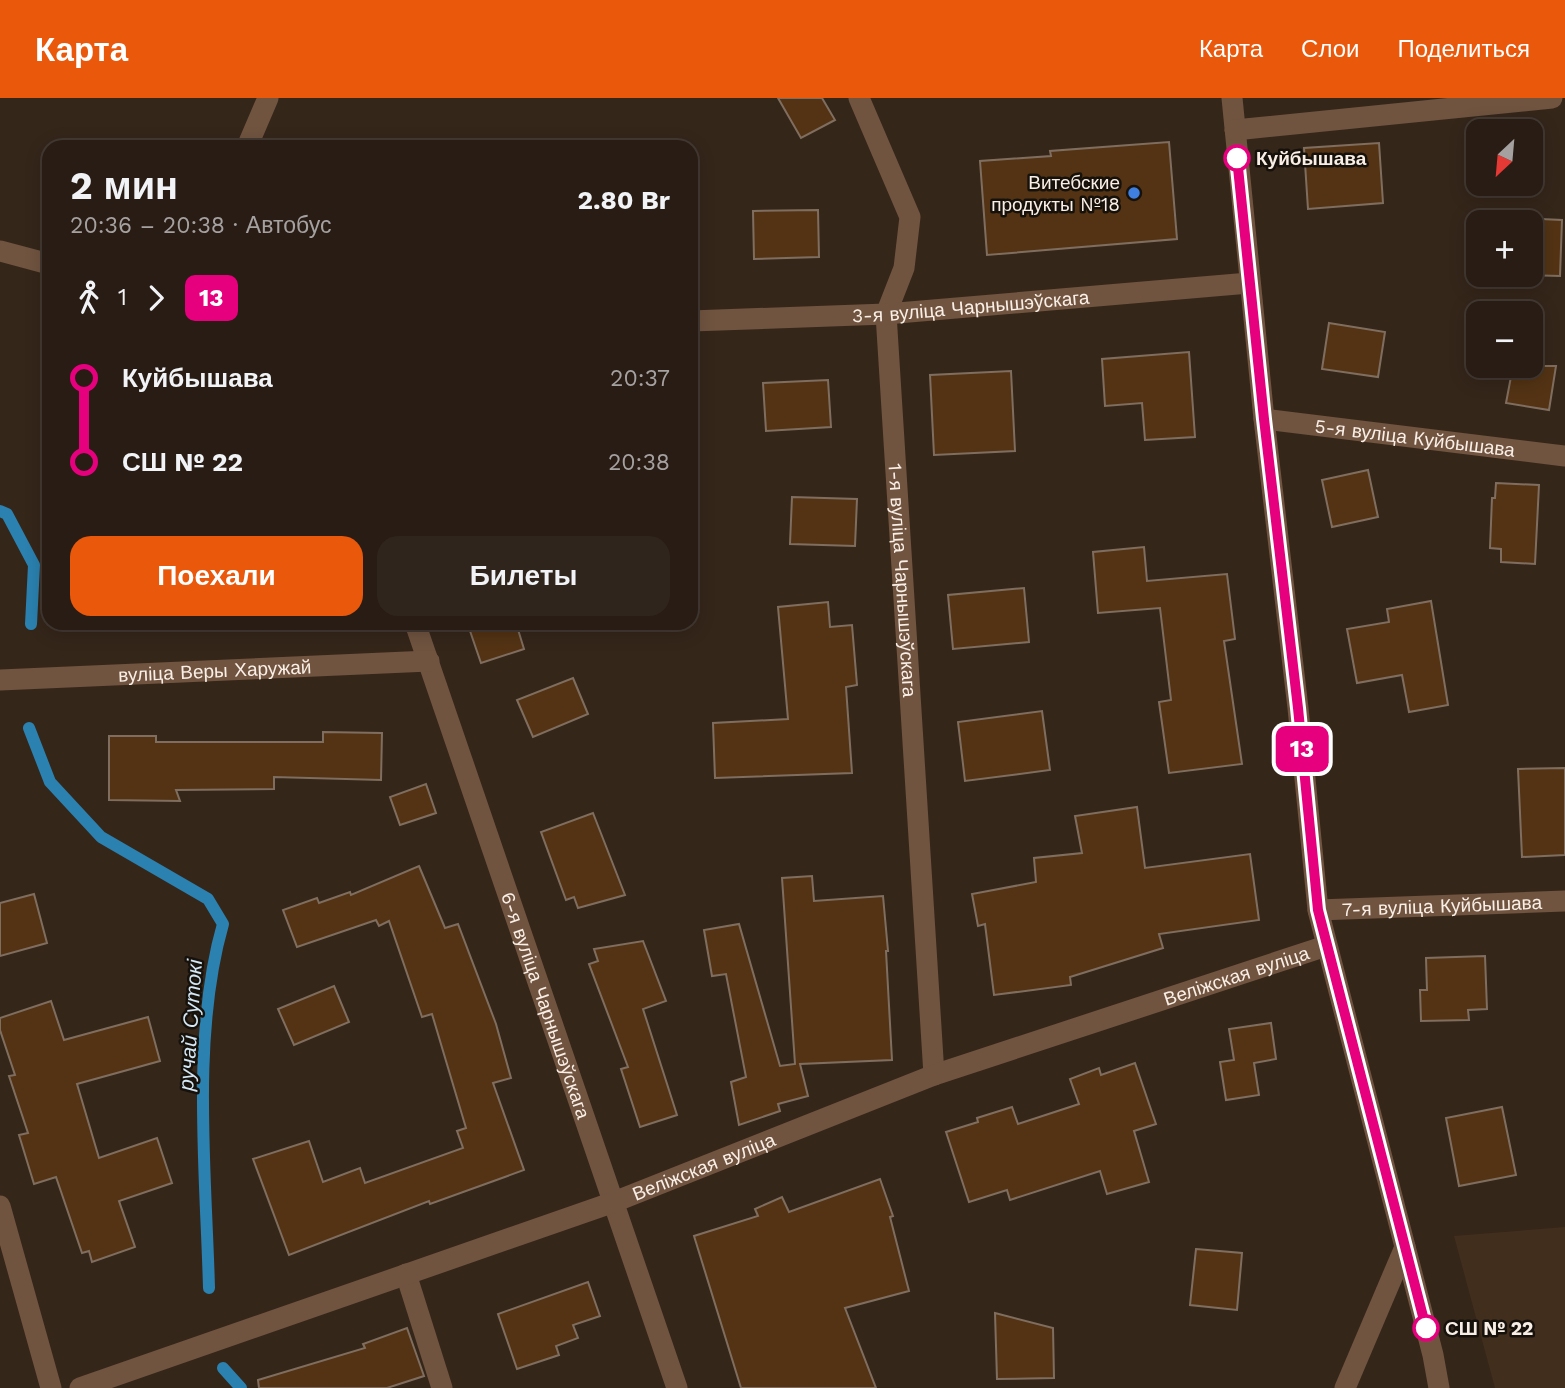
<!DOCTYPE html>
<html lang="ru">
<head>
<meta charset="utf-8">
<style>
	body { margin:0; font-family:"Work Sans",sans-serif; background:#30251d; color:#f1f3f6; height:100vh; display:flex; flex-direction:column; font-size:26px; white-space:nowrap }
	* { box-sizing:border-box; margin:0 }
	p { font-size:23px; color:#a5a1a0 }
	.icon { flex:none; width:38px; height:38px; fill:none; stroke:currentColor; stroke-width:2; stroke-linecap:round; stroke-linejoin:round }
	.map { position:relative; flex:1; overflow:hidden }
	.side { position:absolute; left:42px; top:42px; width:656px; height:490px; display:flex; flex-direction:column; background:#281c14; border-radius:21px; box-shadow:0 4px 18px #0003,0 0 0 2px #443a34 }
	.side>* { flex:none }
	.badge { padding:0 14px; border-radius:10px; font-size:24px; line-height:46px }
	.needle { width:46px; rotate:206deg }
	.tools { position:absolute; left:1466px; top:21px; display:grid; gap:14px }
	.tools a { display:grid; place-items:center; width:77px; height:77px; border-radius:14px; background:#281c14; box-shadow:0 4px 18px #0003,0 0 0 2px #443a34; font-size:35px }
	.map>.badge { position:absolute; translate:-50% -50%; box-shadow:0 0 0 4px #fff }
	.legs { display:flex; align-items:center; gap:10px; height:77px; padding:0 28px; font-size:23px }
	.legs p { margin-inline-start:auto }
	.head { display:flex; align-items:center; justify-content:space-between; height:119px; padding:0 28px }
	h1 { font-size:38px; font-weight:700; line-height:52px }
	.primary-button { display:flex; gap:14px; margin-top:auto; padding:14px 28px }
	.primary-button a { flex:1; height:80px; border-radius:21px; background:#ea580c; color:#fff; font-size:28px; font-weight:700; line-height:80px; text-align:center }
	.primary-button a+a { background:#30251d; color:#f1f3f6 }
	ul { padding:0 28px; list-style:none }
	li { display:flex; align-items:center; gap:24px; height:84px; font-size:26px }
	li i { display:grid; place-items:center; width:10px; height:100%; margin:0 9px; background:currentColor }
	li i::after { content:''; width:18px; height:18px; margin:-9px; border:5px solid; border-radius:50%; background:#281c14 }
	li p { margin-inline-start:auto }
	li:first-child i { background:linear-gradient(#0000 50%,currentColor 0) }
	li:last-child i { background:linear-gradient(currentColor 50%,#0000 0) }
	header { display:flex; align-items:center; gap:42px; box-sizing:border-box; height:98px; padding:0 35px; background:#ea580c; color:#fff }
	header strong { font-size:33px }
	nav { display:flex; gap:38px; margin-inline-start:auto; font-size:24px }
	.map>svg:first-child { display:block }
</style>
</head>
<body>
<header>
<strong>Карта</strong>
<nav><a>Карта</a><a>Слои</a><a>Поделиться</a></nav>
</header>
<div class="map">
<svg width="1565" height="1290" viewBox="0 0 1565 1290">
	<rect width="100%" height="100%" fill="#35261a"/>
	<path fill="#422e1d" d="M 1565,1129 L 1565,1290 L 1495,1290 L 1454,1138 Z"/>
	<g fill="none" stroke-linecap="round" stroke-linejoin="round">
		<g stroke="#2b81af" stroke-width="12">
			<path d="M 0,413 L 7,416 L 34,467 L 31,526"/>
			<path d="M 29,630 L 50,684 L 101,739 L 208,801 L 223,826 C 191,937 206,1075 209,1190"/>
			<path d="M 223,1270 L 241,1290"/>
		</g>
	</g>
	<g fill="#533314" stroke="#7f6e5f" stroke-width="2">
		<path d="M 778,0 L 822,0 L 835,22 L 801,40 Z"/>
		<path d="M 1169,44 L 1177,141 L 987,157 L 980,63 L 1051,58 L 1050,53 Z"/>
		<path d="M 1379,45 L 1383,105 L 1308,111 L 1304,50 Z"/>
		<path d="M 818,112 L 819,159 L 754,161 L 753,113 Z"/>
		<path d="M 1492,119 L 1562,122 L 1560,178 L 1521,177 L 1531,177 L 1531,124 L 1492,124 Z"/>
		<path d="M 1329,225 L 1385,234 L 1378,279 L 1322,271 Z"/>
		<path d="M 1189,254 L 1195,339 L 1145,342 L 1142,305 L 1105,308 L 1102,261 Z"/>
		<path d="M 1513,268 L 1556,268 L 1549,312 L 1506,305 Z"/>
		<path d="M 1011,273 L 1015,353 L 934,357 L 930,277 Z"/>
		<path d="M 828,282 L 831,329 L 766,333 L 763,285 Z"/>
		<path d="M 1368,372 L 1378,419 L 1332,429 L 1322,382 Z"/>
		<path d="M 1496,385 L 1539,387 L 1535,466 L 1501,464 L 1501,451 L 1490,450 L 1492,400 L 1495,400 Z"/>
		<path d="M 792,399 L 857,401 L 855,448 L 790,446 Z"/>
		<path d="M 1144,449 L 1147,483 L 1227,476 L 1235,541 L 1224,543 L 1242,666 L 1169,675 L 1159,604 L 1171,602 L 1160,510 L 1098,515 L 1093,454 Z"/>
		<path d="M 1024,490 L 1029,544 L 953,551 L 948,497 Z"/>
		<path d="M 1431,503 L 1448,607 L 1409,614 L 1402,577 L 1357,585 L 1347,531 L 1389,524 L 1387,511 Z"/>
		<path d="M 828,504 L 830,529 L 852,527 L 857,587 L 846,589 L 852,675 L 715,680 L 713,625 L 788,621 L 778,509 Z"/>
		<path d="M 497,525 L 516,525 L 524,551 L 481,565 L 470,533 Z"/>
		<path d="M 573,580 L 588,616 L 533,639 L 517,602 Z"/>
		<path d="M 1042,613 L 1050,672 L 965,683 L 958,624 Z"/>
		<path d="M 323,634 L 382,635 L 381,682 L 274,679 L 274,691 L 176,692 L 180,703 L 109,702 L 109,638 L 156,638 L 156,644 L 323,644 Z"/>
		<path d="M 1565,670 L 1565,757 L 1522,759 L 1518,671 Z"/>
		<path d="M 426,686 L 436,715 L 400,727 L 390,699 Z"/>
		<path d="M 1137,709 L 1145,770 L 1250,756 L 1259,822 L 1159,836 L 1163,850 L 1070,879 L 1071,887 L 994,897 L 985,826 L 978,828 L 972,796 L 1036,784 L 1034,760 L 1082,755 L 1075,718 Z"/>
		<path d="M 593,715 L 625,797 L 578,810 L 574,799 L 566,802 L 541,734 Z"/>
		<path d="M 419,768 L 445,830 L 458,826 L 496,926 L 511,980 L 493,985 L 524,1072 L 430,1106 L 429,1103 L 289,1157 L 253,1061 L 309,1043 L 323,1084 L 360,1070 L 365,1085 L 463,1050 L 457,1033 L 466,1030 L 432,916 L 422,919 L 389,823 L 379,828 L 376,822 L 297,849 L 283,812 L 317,800 L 319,805 L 350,794 L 351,797 Z"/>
		<path d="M 812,778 L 814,803 L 883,798 L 888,853 L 886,853 L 892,962 L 800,966 L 808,998 L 778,1006 L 780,1013 L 739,1027 L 731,984 L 746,979 L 726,876 L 712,878 L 704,832 L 739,826 L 780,968 L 795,966 L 782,780 Z"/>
		<path d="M 34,796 L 47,845 L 0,858 L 0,805 Z"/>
		<path d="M 643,843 L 666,903 L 643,911 L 677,1017 L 640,1029 L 621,971 L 628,969 L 589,866 L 598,863 L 594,851 Z"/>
		<path d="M 1485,858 L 1487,911 L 1468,912 L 1469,922 L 1421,923 L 1420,892 L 1427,892 L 1426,860 Z"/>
		<path d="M 334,888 L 349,924 L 294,947 L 278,911 Z"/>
		<path d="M 51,903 L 64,942 L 148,919 L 160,963 L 77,986 L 99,1060 L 157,1040 L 172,1085 L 119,1103 L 135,1149 L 92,1164 L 89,1153 L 82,1155 L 56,1079 L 34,1086 L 19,1037 L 28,1035 L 9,978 L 15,977 L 0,932 L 0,920 Z"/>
		<path d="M 1271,925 L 1276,961 L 1254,965 L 1259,997 L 1226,1002 L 1220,964 L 1234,962 L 1229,931 Z"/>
		<path d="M 1135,965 L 1156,1026 L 1134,1033 L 1149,1084 L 1107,1096 L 1100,1073 L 1010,1102 L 1007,1092 L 969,1104 L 946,1034 L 978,1024 L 977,1020 L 1012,1009 L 1018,1026 L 1079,1006 L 1070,981 L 1099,970 L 1101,977 Z"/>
		<path d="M 1502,1009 L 1516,1077 L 1459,1088 L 1446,1020 Z"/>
		<path d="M 880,1081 L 893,1118 L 890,1119 L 909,1193 L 845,1210 L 876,1290 L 741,1290 L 694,1138 L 758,1118 L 755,1111 L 782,1099 L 789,1114 Z"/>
		<path d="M 1196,1151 L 1242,1155 L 1237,1212 L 1190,1207 Z"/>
		<path d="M 588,1184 L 600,1218 L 573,1227 L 578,1240 L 556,1248 L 559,1257 L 517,1271 L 498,1216 Z"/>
		<path d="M 995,1215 L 1053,1230 L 1054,1280 L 997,1281 Z"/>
		<path d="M 407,1230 L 424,1278 L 387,1290 L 259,1290 L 258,1282 L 365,1250 L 363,1246 Z"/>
	</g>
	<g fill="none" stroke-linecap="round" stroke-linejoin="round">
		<g stroke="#705440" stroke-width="21">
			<path id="s1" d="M 859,0 L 910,119 L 904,170 L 886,216 L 934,977"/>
			<path d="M 1232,0 L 1264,321 L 1298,610 L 1318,812 L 1433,1257 L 1439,1290"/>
			<path d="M 1235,32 L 1552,0"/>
			<path d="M 247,49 L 268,0"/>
			<path d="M 0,153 L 49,166"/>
			<path id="s2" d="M 691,223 L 886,216 L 1249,185"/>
			<path id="s3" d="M 1264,321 L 1565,358"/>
			<path id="s4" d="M 415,525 L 677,1290"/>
			<path id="s5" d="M 0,582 L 429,563"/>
			<path id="s6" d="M 1318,812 L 1565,803"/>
			<path d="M 0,1108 L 51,1290"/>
			<path d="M 406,1176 L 442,1290"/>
			<path id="s7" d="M 80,1290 L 614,1104 L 934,977 L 1326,848"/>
			<path d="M 1345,1290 L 1405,1149"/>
		</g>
	</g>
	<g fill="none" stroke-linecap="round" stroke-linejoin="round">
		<g stroke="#fff" stroke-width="16">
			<path id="line-1" d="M 1237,60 L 1264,321 L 1298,610 L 1318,812 L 1426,1230"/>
		</g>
		<use href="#line-1" stroke="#e6007e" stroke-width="10"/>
	</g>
	<g fill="#fff" stroke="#e6007e" stroke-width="3.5">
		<circle cx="1237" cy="60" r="12"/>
		<circle cx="1426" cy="1230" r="12"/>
	</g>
	<circle fill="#3f7fe0" stroke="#17110b" stroke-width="2.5" cx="1134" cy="95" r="7"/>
	<g text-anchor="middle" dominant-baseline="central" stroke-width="5" stroke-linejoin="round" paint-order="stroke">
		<g font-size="19" font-weight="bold" fill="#f9efe6" stroke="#17110b" text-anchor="start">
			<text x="1256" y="60">Куйбышава</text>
			<text x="1445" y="1230">СШ № 22</text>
		</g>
		<g font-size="19" fill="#f9efe6" stroke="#17110b" text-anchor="end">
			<text x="1120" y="84">Витебские<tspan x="1120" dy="22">продукты №18</tspan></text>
		</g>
		<g font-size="19" fill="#f9efe6" stroke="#17110b">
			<text stroke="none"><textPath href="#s2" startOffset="280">3-я вуліца Чарнышэўскага</textPath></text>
			<text stroke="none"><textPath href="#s3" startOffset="152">5-я вуліца Куйбышава</textPath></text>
			<text stroke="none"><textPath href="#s1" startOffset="497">1-я вуліца Чарнышэўскага</textPath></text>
			<text stroke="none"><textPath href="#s5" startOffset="215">вуліца Веры Харужай</textPath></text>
			<text stroke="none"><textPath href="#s6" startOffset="124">7-я вуліца Куйбышава</textPath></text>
			<text stroke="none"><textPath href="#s7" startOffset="1228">Веліжская вуліца</textPath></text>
			<text stroke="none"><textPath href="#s4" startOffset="404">6-я вуліца Чарнышэўскага</textPath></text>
			<text stroke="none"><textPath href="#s7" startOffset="662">Веліжская вуліца</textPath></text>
		</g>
		<g font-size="21" font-style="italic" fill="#d3e7f4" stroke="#17110b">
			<text transform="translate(190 927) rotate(-86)">ручай Сутокі</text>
		</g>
	</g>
</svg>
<div class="tools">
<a><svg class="needle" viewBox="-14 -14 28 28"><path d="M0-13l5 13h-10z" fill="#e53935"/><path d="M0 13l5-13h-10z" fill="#a5a1a0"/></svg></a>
<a>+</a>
<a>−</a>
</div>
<b class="badge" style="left:1302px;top:651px;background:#e6007e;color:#fff">13</b>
<section class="side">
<div class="head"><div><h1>2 мин</h1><p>20:36 – 20:38 · Автобус</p></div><b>2.80 Br</b></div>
<div class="legs"><svg class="icon" aria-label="walk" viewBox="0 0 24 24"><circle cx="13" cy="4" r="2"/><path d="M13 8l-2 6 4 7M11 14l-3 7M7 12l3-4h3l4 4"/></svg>1<svg class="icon" aria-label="forward" viewBox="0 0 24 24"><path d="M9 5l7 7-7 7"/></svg><b class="badge" style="background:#e6007e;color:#fff">13</b></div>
<ul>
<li><i style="color:#e6007e"></i><b>Куйбышава</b><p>20:37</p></li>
<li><i style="color:#e6007e"></i><b>СШ № 22</b><p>20:38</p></li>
</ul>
<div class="primary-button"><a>Поехали</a><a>Билеты</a></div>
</section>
</div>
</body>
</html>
